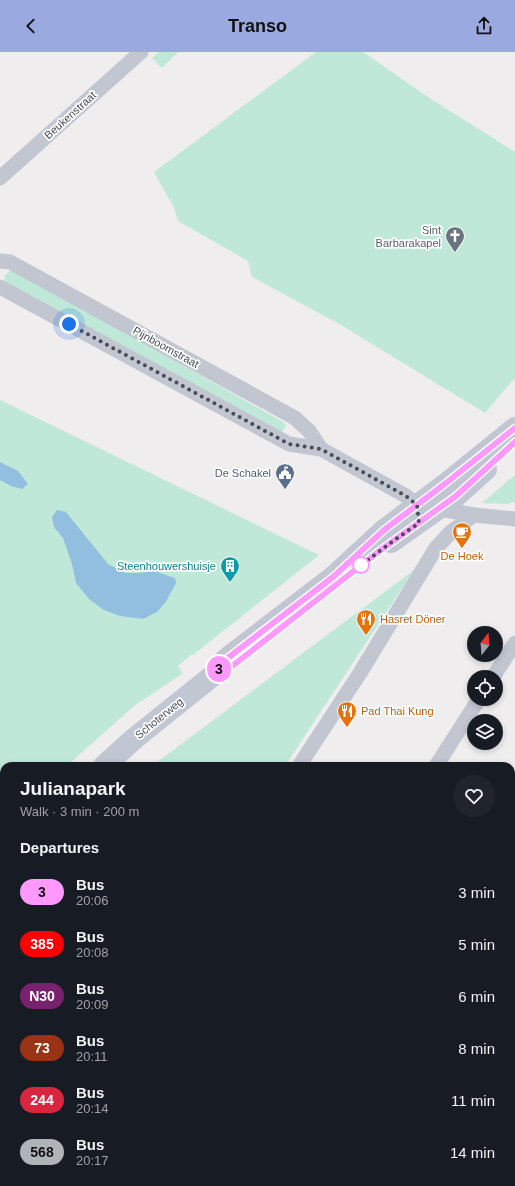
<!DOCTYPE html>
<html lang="en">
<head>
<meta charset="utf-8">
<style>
	body { margin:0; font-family:Arial,sans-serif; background:#20242c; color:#f1f3f6; height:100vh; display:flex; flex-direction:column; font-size:15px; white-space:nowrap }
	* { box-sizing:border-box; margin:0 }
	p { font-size:13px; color:#9ea1a6 }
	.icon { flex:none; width:22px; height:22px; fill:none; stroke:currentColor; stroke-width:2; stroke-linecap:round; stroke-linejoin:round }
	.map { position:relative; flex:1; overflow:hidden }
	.side { position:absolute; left:0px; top:710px; width:515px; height:424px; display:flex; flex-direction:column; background:#171b24; border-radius:12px 12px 0 0; box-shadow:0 2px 6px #0003 }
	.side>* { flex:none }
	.badge { padding:0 8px; border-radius:13px; font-size:14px; line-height:26px }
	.needle { width:26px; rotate:17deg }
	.fabs { position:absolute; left:467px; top:574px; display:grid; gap:8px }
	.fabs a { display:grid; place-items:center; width:36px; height:36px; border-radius:50%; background:#171b24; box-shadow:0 2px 6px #0003; font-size:20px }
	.you { position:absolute; width:20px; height:20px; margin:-10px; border:3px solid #fff; border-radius:50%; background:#1a73e8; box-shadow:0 0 0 6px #1a73e833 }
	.map>.badge { position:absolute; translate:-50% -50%; box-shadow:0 0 0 2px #fff }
	h2 { padding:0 20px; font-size:15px; line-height:36px }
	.round { display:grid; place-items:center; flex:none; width:42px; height:42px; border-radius:21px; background:#20242c }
	.summary { display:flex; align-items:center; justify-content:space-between; height:68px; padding:0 20px }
	h1 { font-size:19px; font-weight:700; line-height:30px }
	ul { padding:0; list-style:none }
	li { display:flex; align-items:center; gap:12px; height:52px; padding:0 20px }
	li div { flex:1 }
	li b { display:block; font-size:15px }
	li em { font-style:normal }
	li .badge { min-width:44px; font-weight:700; text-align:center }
	header { display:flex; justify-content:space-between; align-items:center; height:52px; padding:0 20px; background:#9aaae0; color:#111; font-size:18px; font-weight:700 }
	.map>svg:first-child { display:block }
</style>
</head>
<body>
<header><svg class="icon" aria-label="back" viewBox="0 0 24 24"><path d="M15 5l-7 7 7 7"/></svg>Transo<svg class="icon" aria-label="share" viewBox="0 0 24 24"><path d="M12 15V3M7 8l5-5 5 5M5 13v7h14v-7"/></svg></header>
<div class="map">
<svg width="515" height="1134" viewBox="0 0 515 1134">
	<rect width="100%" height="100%" fill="#efeded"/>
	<g fill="#c0e8d8">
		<path d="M 159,0 L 178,0 L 162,16 L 152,6 Z"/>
		<path d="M 316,0 L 363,0 L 431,47 L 515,100 L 515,326 L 485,361 L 341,273 L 252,225 L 248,209 L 178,169 L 174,156 L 154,120 Z"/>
		<path d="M 11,218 L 117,276 L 283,370 L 286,374 L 281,381 L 4,229 L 5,223 Z"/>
		<path d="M 0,348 L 319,503 L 193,603 L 192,602 L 178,614 L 183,621 L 134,654 L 72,709 L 68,714 L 4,714 L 4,801 L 0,808 Z"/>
		<path d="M 515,423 L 515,450 L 507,452 L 482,451 Z"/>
		<path d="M 414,518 L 285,714 L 152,714 Z"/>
	</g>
	<g fill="#92bedf">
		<path d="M 0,410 L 18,419 L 28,432 L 22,437 L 11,434 L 0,428 Z"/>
		<path d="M 57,458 L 66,460 L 108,512 L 125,521 L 139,521 L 154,519 L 175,526 L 176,531 L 165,551 L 157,560 L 143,567 L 120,564 L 104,558 L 89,547 L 76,531 L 72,512 L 63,486 L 54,475 L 52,465 Z"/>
	</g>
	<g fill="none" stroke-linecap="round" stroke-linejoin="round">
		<g stroke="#c1c6d0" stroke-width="15">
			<path d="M 0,126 L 141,0"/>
			<path d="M 0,209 L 10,210 L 295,366 L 310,380 L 321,397"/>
			<path d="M 0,235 L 289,392 L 321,397 L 406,444 L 417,453"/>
			<path d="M 433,456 L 474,463 L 515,467"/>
			<path d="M 493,625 L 515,591"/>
			<path d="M 299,714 L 360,621 L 436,496 L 451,480 L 474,463"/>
			<path d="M 436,714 L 479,647"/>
			<path d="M 511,820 L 515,813"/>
			<path d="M 511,969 L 515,971"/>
			<path d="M 511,1045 L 515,1039"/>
			<path d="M 511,1102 L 515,1104"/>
			<path d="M 30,1134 L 33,1130"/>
			<path d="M 174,1134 L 176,1130"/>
			<path d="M 302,1134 L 304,1130"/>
			<path d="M 392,1134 L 399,1130"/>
		</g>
		<g stroke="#c1c6d3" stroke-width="22">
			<path d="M 391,490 L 456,444 L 486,417"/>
			<path d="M 104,714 L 135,686 L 216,621 L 225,608 L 333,525 L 384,478 L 447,431 L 515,376"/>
			<path d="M 0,855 L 4,848"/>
			<path d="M 0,877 L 4,870"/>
		</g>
	</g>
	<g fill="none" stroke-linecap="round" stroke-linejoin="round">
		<g stroke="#fff" stroke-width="9">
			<path id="line" d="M 515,376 L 446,431 L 384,478 L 333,525 L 225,608 L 216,621 L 231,615 L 378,500 L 456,444 L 515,390"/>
		</g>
		<use href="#line" stroke="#f9f" stroke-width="6"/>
		<path stroke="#474c57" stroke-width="4" stroke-dasharray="0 7.2" d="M 69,272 L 289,392 L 321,397 L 406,444 L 417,453 L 419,471 L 393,489 L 360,514 L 361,513"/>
	</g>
	<defs>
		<g id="church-pin" transform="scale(1)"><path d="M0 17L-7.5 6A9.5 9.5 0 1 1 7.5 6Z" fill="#6b7280" stroke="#fff"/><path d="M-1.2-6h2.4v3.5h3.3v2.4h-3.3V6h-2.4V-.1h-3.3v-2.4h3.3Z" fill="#fff"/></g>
		<g id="civic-pin" transform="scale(1)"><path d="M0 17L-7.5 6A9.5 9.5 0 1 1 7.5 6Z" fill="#5c6f8a" stroke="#fff"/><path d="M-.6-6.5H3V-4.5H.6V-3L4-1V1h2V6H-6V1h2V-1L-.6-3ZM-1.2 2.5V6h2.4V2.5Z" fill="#fff"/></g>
		<g id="cafe-pin" transform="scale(1)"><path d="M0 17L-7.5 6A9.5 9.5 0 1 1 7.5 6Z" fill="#e8710a" stroke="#fff"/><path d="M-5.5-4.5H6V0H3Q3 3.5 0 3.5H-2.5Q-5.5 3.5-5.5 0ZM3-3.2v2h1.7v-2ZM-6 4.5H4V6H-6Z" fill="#fff"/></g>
		<g id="building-pin" transform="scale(1)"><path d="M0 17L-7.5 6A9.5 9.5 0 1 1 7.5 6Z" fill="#0f9aa8" stroke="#fff"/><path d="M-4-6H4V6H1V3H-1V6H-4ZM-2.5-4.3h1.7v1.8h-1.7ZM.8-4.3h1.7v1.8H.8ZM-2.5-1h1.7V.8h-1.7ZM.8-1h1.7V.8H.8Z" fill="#fff"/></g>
		<g id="restaurant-pin" transform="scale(1)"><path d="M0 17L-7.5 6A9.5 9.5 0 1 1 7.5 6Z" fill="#e8710a" stroke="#fff"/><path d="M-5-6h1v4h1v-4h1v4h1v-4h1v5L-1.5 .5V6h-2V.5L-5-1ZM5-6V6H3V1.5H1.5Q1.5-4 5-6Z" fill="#fff"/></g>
	</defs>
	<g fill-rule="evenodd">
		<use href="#church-pin" x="455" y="184"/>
		<use href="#civic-pin" x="285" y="421"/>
		<use href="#cafe-pin" x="462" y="480"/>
		<use href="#building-pin" x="230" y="514"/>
		<use href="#restaurant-pin" x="366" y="567"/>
		<use href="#restaurant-pin" x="347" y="659"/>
	</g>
	<circle fill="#fff" stroke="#f9f" stroke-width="2" cx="361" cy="513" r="8"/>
	<g text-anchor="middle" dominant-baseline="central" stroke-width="3.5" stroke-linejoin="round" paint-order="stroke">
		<g font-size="11" fill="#474c57" stroke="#fff">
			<text transform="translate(70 63) rotate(-42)">Beukenstraat</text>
			<text transform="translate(166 295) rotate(29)">Pijnboomstraat</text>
			<text transform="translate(159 666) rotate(-39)">Schoterweg</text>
		</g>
		<g font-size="11" fill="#5b616d" stroke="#fff" text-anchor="end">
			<text x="441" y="178">Sint<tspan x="441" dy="13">Barbarakapel</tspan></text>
		</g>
		<g font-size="11" fill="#4e5e75" stroke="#fff" text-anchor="end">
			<text x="271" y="421">De Schakel</text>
		</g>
		<g font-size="11" fill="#c56008" stroke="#fff" text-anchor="start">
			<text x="462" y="504" text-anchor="middle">De Hoek</text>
			<text x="380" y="567">Hasret Döner</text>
			<text x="361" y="659">Pad Thai Kung</text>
		</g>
		<g font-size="11" fill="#0d838f" stroke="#fff" text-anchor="end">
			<text x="216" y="514">Steenhouwershuisje</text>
		</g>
	</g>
</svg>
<div class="fabs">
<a><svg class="needle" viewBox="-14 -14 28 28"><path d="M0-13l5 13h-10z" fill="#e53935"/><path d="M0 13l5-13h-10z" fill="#9ea1a6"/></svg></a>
<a><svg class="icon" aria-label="locate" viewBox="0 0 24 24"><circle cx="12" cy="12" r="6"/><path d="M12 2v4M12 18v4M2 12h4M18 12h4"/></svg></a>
<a><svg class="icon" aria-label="layers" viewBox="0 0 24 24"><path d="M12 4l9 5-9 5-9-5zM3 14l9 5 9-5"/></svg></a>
</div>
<div class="you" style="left:69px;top:272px"></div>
<b class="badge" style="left:219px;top:617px;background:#f9f;color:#111">3</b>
<section class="side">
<div class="summary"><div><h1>Julianapark</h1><p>Walk · 3 min · 200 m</p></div><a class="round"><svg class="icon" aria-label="heart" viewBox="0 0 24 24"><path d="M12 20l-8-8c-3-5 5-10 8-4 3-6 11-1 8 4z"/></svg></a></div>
<h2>Departures</h2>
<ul>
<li><span class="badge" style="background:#f9f;color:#111">3</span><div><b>Bus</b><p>20:06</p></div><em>3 min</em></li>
<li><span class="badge" style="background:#f00;color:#fff">385</span><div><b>Bus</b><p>20:08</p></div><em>5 min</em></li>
<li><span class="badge" style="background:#77216f;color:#fff">N30</span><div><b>Bus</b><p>20:09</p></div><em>6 min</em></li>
<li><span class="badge" style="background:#9b3214;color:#fff">73</span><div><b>Bus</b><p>20:11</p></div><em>8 min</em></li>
<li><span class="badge" style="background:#d7263d;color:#fff">244</span><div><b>Bus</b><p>20:14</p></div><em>11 min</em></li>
<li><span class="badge" style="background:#afb4b9;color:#111">568</span><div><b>Bus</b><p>20:17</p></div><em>14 min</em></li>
</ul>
</section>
</div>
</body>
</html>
